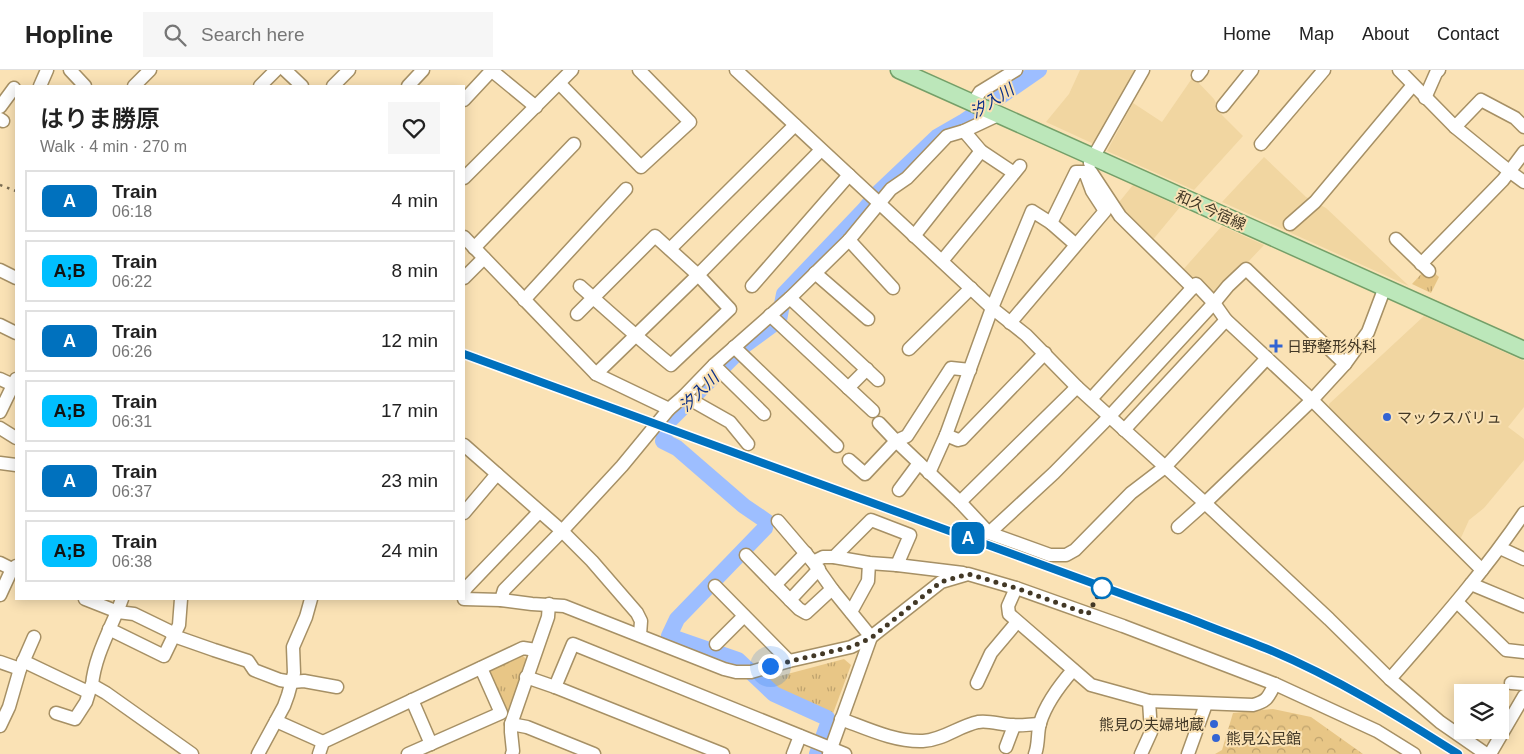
<!DOCTYPE html>
<html lang="en">
<head>
<meta charset="utf-8">
<style>
	body { margin:0; font-family:Helvetica,"Noto Sans JP",sans-serif; background:#f6f6f6; color:#222; height:100vh; display:flex; flex-direction:column; font-size:19px; white-space:nowrap }
	* { box-sizing:border-box; margin:0 }
	p { font-size:16px; color:#767676 }
	.icon { flex:none; width:28px; height:28px; fill:none; stroke:currentColor; stroke-width:2; stroke-linecap:round; stroke-linejoin:round }
	.map { position:relative; flex:1; overflow:hidden }
	.sheet { position:absolute; left:15px; top:15px; width:450px; height:515px; display:flex; flex-direction:column; background:#fff; border-radius:0px; box-shadow:0 2px 12px #0003 }
	.sheet>* { flex:none }
	.badge { padding:0 10px; border-radius:8px; font-size:18px; line-height:32px }
	.controls { position:absolute; left:1454px; top:614px; display:grid; gap:10px }
	.controls a { display:grid; place-items:center; width:55px; height:55px; border-radius:0px; background:#fff; box-shadow:0 2px 12px #0003; font-size:25px }
	.you { position:absolute; width:25px; height:25px; margin:-12px; border:4px solid #fff; border-radius:50%; background:#1a73e8; box-shadow:0 0 0 8px #1a73e833 }
	.map>.badge { position:absolute; translate:-50% -50%; box-shadow:0 0 0 2px #fff }
	.round { display:grid; place-items:center; flex:none; width:52px; height:52px; border-radius:0px; background:#f6f6f6 }
	.head { display:flex; align-items:center; justify-content:space-between; height:85px; padding:0 25px }
	h1 { font-size:24px; font-weight:600; line-height:38px }
	ul { padding:0; list-style:none }
	li { display:flex; align-items:center; gap:15px; height:62px; margin:0 10px 8px; padding:0 15px; border:2px solid #e0e0e0; border-radius:0px }
	li div { flex:1 }
	li b { display:block; font-size:19px }
	li em { font-style:normal }
	li .badge { min-width:55px; font-weight:700; text-align:center }
	header { display:flex; align-items:center; gap:30px; box-sizing:border-box; height:70px; padding:0 25px; background:#fff; border-bottom:1px solid #e0e0e0 }
	header strong { font-size:24px }
	nav { display:flex; gap:28px; margin-inline-start:auto; font-size:18px }
	.search { width:350px; height:45px; background:#f6f6f6; display:flex; align-items:center; gap:12px; box-sizing:border-box; padding:0 18px; border-radius:0px; color:#767676; font-size:19px }
	.map>svg:first-child { display:block }
</style>
</head>
<body>
<header>
<strong>Hopline</strong>
<div class="search"><svg class="icon" aria-label="search" viewBox="0 0 24 24"><circle cx="10" cy="10" r="6"/><path d="M15 15l6 6"/></svg>Search here</div>
<nav><a>Home</a><a>Map</a><a>About</a><a>Contact</a></nav>
</header>
<div class="map">
<svg width="1524" height="684" viewBox="0 0 1524 684">
	<defs>
		<pattern id="forest-crowns" width="20" height="18" patternUnits="userSpaceOnUse" patternTransform="scale(1.25)"><rect width="20" height="18" fill="#e8c686"/><path d="M2 6a3 3 0 1 1 6 0M12 15a3 3 0 1 1 6 0" fill="none" stroke="#bea26d"/></pattern>
		<pattern id="park-tufts" width="24" height="20" patternUnits="userSpaceOnUse" patternTransform="scale(1.25)"><rect width="24" height="20" fill="#e8c686"/><path d="M3 7l-1-3M5 7V3M7 7l1-3M15 17l-1-3M17 17v-4M19 17l1-3" fill="none" stroke="#bea26d"/></pattern>
	</defs>
	<rect width="100%" height="100%" fill="#fae2b5"/>
	<g fill="#f1d6a1">
		<path d="M 1080,0 L 1138,0 L 1096,75 L 1046,52 L 1069,24 Z"/>
		<path d="M 1193,7 L 1214,29 L 1222,45 L 1243,66 L 1194,120 L 1107,81 L 1133,33 L 1162,52 Z"/>
		<path d="M 1264,87 L 1306,127 L 1326,138 L 1409,216 L 1222,132 Z"/>
		<path d="M 1133,115 L 1180,137 L 1151,172 L 1116,136 Z"/>
		<path d="M 1222,156 L 1264,175 L 1216,226 L 1196,207 L 1191,211 L 1181,202 Z"/>
		<path d="M 1424,246 L 1524,291 L 1524,337 L 1508,357 L 1524,369 L 1524,390 L 1484,438 L 1469,450 L 1460,470 L 1396,404 L 1329,341 L 1329,334 Z"/>
	</g>
	<path fill="url(#forest-crowns)" d="M 1273,639 L 1311,647 L 1363,684 L 1215,684 L 1222,680 L 1233,643 Z"/>
	<g fill="url(#park-tufts)">
		<path d="M 1432,201 L 1439,207 L 1431,223 L 1412,214 L 1423,202 Z"/>
		<path d="M 522,585 L 527,590 L 508,644 L 505,645 L 487,605 L 490,599 Z"/>
		<path d="M 844,589 L 851,595 L 831,649 L 775,623 L 761,611 Z"/>
	</g>
	<g fill="none" stroke-linecap="round" stroke-linejoin="round">
		<path stroke="#9dbeff" stroke-width="16" d="M 817,684 L 829,651 L 827,648 L 774,624 L 738,590 L 669,566 L 677,549 L 765,458 L 766,451 L 744,436 L 677,378 L 663,371 L 668,352 L 745,275 L 779,250 L 784,224 L 864,140 L 879,122 L 937,67 L 963,52 L 1039,0"/>
		<g stroke="#a69065" stroke-width="15">
			<g id="minor">
				<path d="M 70,0 L 85,16"/>
				<path d="M 285,0 L 302,16"/>
				<path d="M 491,0 L 536,37"/>
				<path d="M 736,0 L 992,238 L 1026,265 L 1077,317 L 1205,433 L 1329,549 L 1390,609 L 1440,652 L 1486,684"/>
				<path d="M 1399,0 L 1455,57 L 1509,101 L 1524,112"/>
				<path d="M 1198,5 L 1202,0"/>
				<path d="M 559,13 L 641,97 L 690,52 L 639,0"/>
				<path d="M 40,16 L 47,0"/>
				<path d="M 134,16 L 150,0"/>
				<path d="M 260,16 L 276,0"/>
				<path d="M 333,16 L 349,0"/>
				<path d="M 408,16 L 423,0"/>
				<path d="M 1425,28 L 1436,3 L 1439,0"/>
				<path d="M 464,30 L 492,0"/>
				<path d="M 973,33 L 980,22 L 1016,0"/>
				<path d="M 1223,36 L 1252,0"/>
				<path d="M 0,37 L 14,18"/>
				<path d="M 0,49 L 3,51"/>
				<path d="M 1455,57 L 1481,30 L 1515,48 L 1524,57"/>
				<path d="M 964,61 L 981,81 L 1014,103"/>
				<path d="M 1261,74 L 1324,0"/>
				<path d="M 1090,93 L 1143,0"/>
				<path d="M 1091,102 L 1120,146 L 1193,218"/>
				<path d="M 464,108 L 572,0"/>
				<path d="M 1051,153 L 1076,102 L 1085,102"/>
				<path d="M 1290,154 L 1315,132 L 1413,15"/>
				<path d="M 914,166 L 981,81"/>
				<path d="M 464,167 L 596,304 L 669,339"/>
				<path d="M 1396,169 L 1429,201"/>
				<path d="M 849,170 L 893,218"/>
				<path d="M 474,178 L 574,74"/>
				<path d="M 670,179 L 795,55"/>
				<path d="M 942,191 L 1020,96"/>
				<path d="M 1421,194 L 1503,110 L 1524,82"/>
				<path d="M 0,200 L 16,208"/>
				<path d="M 815,203 L 868,249"/>
				<path d="M 464,208 L 484,188"/>
				<path d="M 752,216 L 849,105"/>
				<path d="M 790,228 L 878,310"/>
				<path d="M 524,230 L 626,119"/>
				<path d="M 577,244 L 655,166 L 698,205 L 730,239 L 671,295 C 640,270 610,243 580,216"/>
				<path d="M 770,245 L 873,341"/>
				<path d="M 1010,253 L 1105,141 L 1092,121 L 1085,102"/>
				<path d="M 0,255 L 16,263"/>
				<path d="M 734,277 L 837,376"/>
				<path d="M 909,279 L 971,218"/>
				<path d="M 714,295 L 764,344"/>
				<path d="M 596,304 L 698,205 L 821,80"/>
				<path d="M 0,309 L 13,315"/>
				<path d="M 848,318 L 867,299"/>
				<path d="M 684,326 L 730,352 L 748,374"/>
				<path d="M 1091,329 L 1196,214 L 1214,233 L 1226,250 L 1312,330 L 1482,500"/>
				<path d="M 0,342 L 16,309"/>
				<path d="M 879,353 L 896,371 L 960,432 L 989,463 L 1050,485 L 1066,485 L 1075,480 L 1131,423 L 1165,397 L 1267,288"/>
				<path d="M 0,358 L 16,368"/>
				<path d="M 1124,360 L 1226,250"/>
				<path d="M 946,365 L 958,370 L 962,369 L 1045,283"/>
				<path d="M 464,375 L 562,461 L 592,491 L 637,543 L 641,551 L 640,565"/>
				<path d="M 849,390 L 865,404 L 896,371 L 907,366 L 951,298 L 970,300"/>
				<path d="M 0,393 L 16,395"/>
				<path d="M 929,403 L 946,365 L 992,238 L 1032,141 L 1051,153 L 1075,174"/>
				<path d="M 899,420 L 919,393"/>
				<path d="M 960,432 L 1077,317"/>
				<path d="M 464,443 L 497,404"/>
				<path d="M 778,451 L 813,492 L 832,519 L 871,567 L 829,684"/>
				<path d="M 1178,457 L 1205,433 L 1312,330 L 1345,294 L 1368,262 L 1385,217"/>
				<path d="M 989,463 L 1054,403 L 1109,347 L 1214,233 L 1228,216 L 1246,199 L 1345,294"/>
				<path d="M 1500,478 L 1524,489"/>
				<path d="M 746,485 L 790,530 L 799,539 L 806,543 L 832,519"/>
				<path d="M 834,487 L 871,450 L 910,465 L 897,495"/>
				<path d="M 813,492 L 823,487 L 834,487 L 869,493 L 897,495 L 963,503"/>
				<path d="M 0,493 L 12,499 L 16,496"/>
				<path d="M 1471,514 L 1524,536"/>
				<path d="M 775,515 L 806,483"/>
				<path d="M 715,516 L 789,591"/>
				<path d="M 1016,518 L 1008,536 L 1009,544 L 1091,615 L 1149,631 L 1253,635 C 1268,631 1268,627 1275,614"/>
				<path d="M 464,522 L 467,517 L 539,442"/>
				<path d="M 0,525 L 12,499"/>
				<path d="M 85,529 L 118,542 L 134,544 L 169,561 L 174,566 L 214,580 L 248,591 L 254,600 L 280,610 L 292,612 L 304,611 L 337,617"/>
				<path d="M 122,529 C 112,557 95,584 92,615 L 106,623 L 192,684"/>
				<path d="M 464,529 L 501,530 L 532,534 L 564,536 L 724,599 L 736,602 L 751,602 L 789,591 L 851,577 L 871,567 L 941,512 L 968,504 L 1016,518 L 1123,556 L 1275,614 L 1377,661 L 1414,684"/>
				<path d="M 501,530 L 504,520 L 562,461 L 622,396 L 669,339 L 684,326 L 714,295 L 790,228 L 849,170 L 891,119 L 907,108 L 947,66 L 964,61 L 998,45"/>
				<path d="M 790,530 L 819,499"/>
				<path d="M 1457,532 L 1506,580 L 1524,582"/>
				<path d="M 851,542 L 868,511 L 869,493"/>
				<path d="M 109,559 L 164,586 L 179,555 L 181,529"/>
				<path d="M 716,574 L 744,546"/>
				<path d="M 23,591 L 88,622"/>
				<path d="M 0,592 L 20,599"/>
				<path d="M 526,607 L 555,617 L 723,684"/>
				<path d="M 1390,609 C 1437,555 1484,502 1524,443"/>
				<path d="M 977,613 L 991,583 L 1017,552"/>
				<path d="M 1511,613 L 1524,614"/>
				<path d="M 555,617 L 573,574 L 845,684"/>
				<path d="M 412,630 L 431,674"/>
				<path d="M 56,643 L 75,649 L 86,632 L 91,616"/>
				<path d="M 841,649 C 868,659 895,672 923,671 C 943,670 959,656 978,652 C 989,650 1002,655 1013,655 C 1021,656 1031,654 1040,654"/>
				<path d="M 276,651 L 323,672"/>
				<path d="M 511,654 L 527,657 L 594,684"/>
				<path d="M 0,656 L 9,637 L 20,599 L 34,567"/>
				<path d="M 1006,677 L 1014,656"/>
				<path d="M 258,684 L 284,636 L 288,625 L 294,603 L 293,577 L 306,547 L 311,529"/>
				<path d="M 319,684 L 323,672 L 523,578 L 536,580"/>
				<path d="M 408,684 L 501,643 L 481,598"/>
				<path d="M 512,684 L 513,681 L 511,662 L 511,654 L 548,547 L 549,534"/>
				<path d="M 793,684 L 800,666"/>
				<path d="M 1035,684 C 1039,674 1037,663 1040,653 C 1046,633 1059,616 1073,600"/>
				<path d="M 1141,684 L 1151,662 L 1149,631"/>
				<path d="M 1188,684 L 1206,634"/>
				<path d="M 1490,684 L 1524,626"/>
			</g>
		</g>
		<g stroke="#749f68" stroke-width="19">
			<path id="major" d="M 899,0 L 1524,280"/>
		</g>
		<use href="#minor" stroke="#fff" stroke-width="12"/>
		<use href="#major" stroke="#bce7ba" stroke-width="16"/>
		<g stroke="#796b51" stroke-width="2.5" stroke-dasharray="2.5 5" stroke-linecap="butt">
			<path d="M 0,115 L 16,121"/>
			<path d="M 464,284 L 1188,548 C 1215,559 1243,569 1270,580 C 1336,608 1398,646 1458,684"/>
		</g>
	</g>
	<g fill="none" stroke-linecap="round" stroke-linejoin="round">
		<g stroke="#fff" stroke-width="11">
			<path id="line" d="M 464,284 L 1188,548 C 1215,559 1243,569 1270,580 C 1336,608 1398,646 1458,684"/>
		</g>
		<use href="#line" stroke="#0071be" stroke-width="8"/>
		<path stroke="#423826" stroke-width="5" stroke-dasharray="0 9" d="M 770,596 L 851,577 L 871,568 L 941,512 L 968,504 L 1016,518 L 1088,544 L 1102,518"/>
	</g>
	<g fill="#3364d3" stroke="#fae2b5" stroke-width="2">
		<path d="M1273.5 268.5h5v5h5v5h-5v5h-5v-5h-5v-5h5z"/>
		<circle cx="1387" cy="347" r="5"/>
		<circle cx="1214" cy="654" r="5"/>
		<circle cx="1216" cy="668" r="5"/>
	</g>
	<circle fill="#fff" stroke="#0071be" stroke-width="2.5" cx="1102" cy="518" r="10"/>
	<g text-anchor="middle" dominant-baseline="central" stroke-width="4" stroke-linejoin="round" paint-order="stroke">
		<g font-size="15" fill="#423826" stroke="#fae2b5">
			<text transform="translate(1211 140) rotate(24)">和久今宿線</text>
		</g>
		<g font-size="15" fill="#423826" stroke="#fae2b5" text-anchor="start">
			<text x="1287" y="276">日野整形外科</text>
			<text x="1397" y="347">マックスバリュ</text>
			<text x="1204" y="654" text-anchor="end">熊見の夫婦地蔵</text>
			<text x="1226" y="668">熊見公民館</text>
		</g>
		<g font-size="16" font-style="italic" fill="#0a2f88" stroke="#fae2b5">
			<text transform="translate(992 31) rotate(-33)">汐入川</text>
			<text transform="translate(699 322) rotate(-45)">汐入川</text>
		</g>
	</g>
</svg>
<div class="controls">
<a><svg class="icon" aria-label="layers" viewBox="0 0 24 24"><path d="M12 4l9 5-9 5-9-5zM3 14l9 5 9-5"/></svg></a>
</div>
<div class="you" style="left:770px;top:596px"></div>
<b class="badge" style="left:968px;top:468px;background:#0071be;color:#fff">A</b>
<section class="sheet">
<div class="head"><div><h1>はりま勝原</h1><p>Walk · 4 min · 270 m</p></div><a class="round"><svg class="icon" aria-label="heart" viewBox="0 0 24 24"><path d="M12 20l-8-8c-3-5 5-10 8-4 3-6 11-1 8 4z"/></svg></a></div>
<ul>
<li><span class="badge" style="background:#0071be;color:#fff">A</span><div><b>Train</b><p>06:18</p></div><em>4 min</em></li>
<li><span class="badge" style="background:#00bfff;color:#111">A;B</span><div><b>Train</b><p>06:22</p></div><em>8 min</em></li>
<li><span class="badge" style="background:#0071be;color:#fff">A</span><div><b>Train</b><p>06:26</p></div><em>12 min</em></li>
<li><span class="badge" style="background:#00bfff;color:#111">A;B</span><div><b>Train</b><p>06:31</p></div><em>17 min</em></li>
<li><span class="badge" style="background:#0071be;color:#fff">A</span><div><b>Train</b><p>06:37</p></div><em>23 min</em></li>
<li><span class="badge" style="background:#00bfff;color:#111">A;B</span><div><b>Train</b><p>06:38</p></div><em>24 min</em></li>
</ul>
</section>
</div>
</body>
</html>
